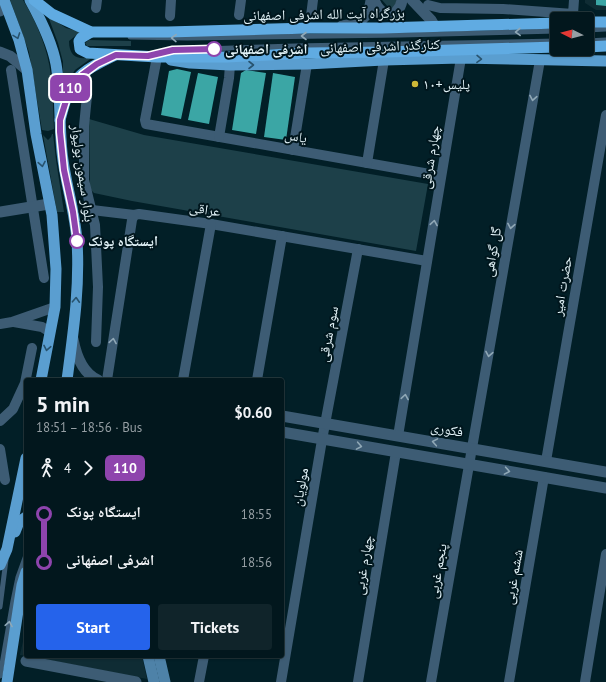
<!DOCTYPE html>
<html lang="en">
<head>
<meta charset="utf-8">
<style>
	body { margin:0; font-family:"PT Sans","Noto Naskh Arabic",sans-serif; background:#10242a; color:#f1f3f6; height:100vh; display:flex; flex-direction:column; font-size:15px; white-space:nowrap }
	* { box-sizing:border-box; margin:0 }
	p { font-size:13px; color:#969fa4 }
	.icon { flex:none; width:22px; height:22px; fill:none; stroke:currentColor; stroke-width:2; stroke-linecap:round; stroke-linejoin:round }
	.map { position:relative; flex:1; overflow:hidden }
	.drawer { position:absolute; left:24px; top:378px; width:260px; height:280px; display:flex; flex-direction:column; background:#02171d; border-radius:4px; box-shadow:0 1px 3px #0004,0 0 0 1px #23363b }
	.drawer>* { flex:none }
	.badge { padding:0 8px; border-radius:6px; font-size:14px; line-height:26px }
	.needle { width:26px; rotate:276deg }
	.tools { position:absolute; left:550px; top:12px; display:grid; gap:8px }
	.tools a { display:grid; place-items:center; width:44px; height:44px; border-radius:4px; background:#02171d; box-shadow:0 1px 3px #0004,0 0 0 1px #23363b; font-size:20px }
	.map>.badge { position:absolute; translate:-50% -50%; box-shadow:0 0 0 2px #fff }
	.legs { display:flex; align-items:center; gap:6px; height:44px; padding:0 12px; font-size:13px }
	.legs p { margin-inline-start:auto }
	.headline { display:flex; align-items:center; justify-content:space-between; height:68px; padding:0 12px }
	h1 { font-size:22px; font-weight:600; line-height:30px }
	.primary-button { display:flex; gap:8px; margin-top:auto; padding:8px 12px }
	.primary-button a { flex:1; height:46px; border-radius:4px; background:#2563eb; color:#fff; font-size:16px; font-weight:600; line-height:46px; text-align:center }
	.primary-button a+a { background:#10242a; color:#f1f3f6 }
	ul { padding:0 12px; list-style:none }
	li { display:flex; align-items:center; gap:14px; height:48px; font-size:15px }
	li i { display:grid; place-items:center; width:6px; height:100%; margin:0 5px; background:currentColor }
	li i::after { content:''; width:10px; height:10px; margin:-5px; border:3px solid; border-radius:50%; background:#02171d }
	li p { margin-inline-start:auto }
	li:first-child i { background:linear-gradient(#0000 50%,currentColor 0) }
	li:last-child i { background:linear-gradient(currentColor 50%,#0000 0) }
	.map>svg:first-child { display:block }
</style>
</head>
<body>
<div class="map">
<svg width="606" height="682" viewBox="0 0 606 682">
	<rect width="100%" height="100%" fill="#021f27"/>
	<g fill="#0f2c34">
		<path d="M 585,0 L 596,0 L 596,5 L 606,6 L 606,10 L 596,10 L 585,3 Z"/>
		<path d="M 26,627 L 26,656 L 20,655 Z"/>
		<path d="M 28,656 L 142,656 L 147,679 Z"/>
	</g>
	<g fill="#1d4049">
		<path d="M 10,0 L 23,0 C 37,23 48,49 51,76 C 53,93 53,111 54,129 L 48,131 L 42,130 L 29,52 Z"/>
		<path d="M 382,0 L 397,0 L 394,8 L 389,8 Z"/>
		<path d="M 48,16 L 66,28 L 85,33 L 79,33 L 69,41 C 69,58 79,60 93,57 L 75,70 L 63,89 L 63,62 L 58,43 Z"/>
		<path d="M 89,40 L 131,41 L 131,46 L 87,46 L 85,43 Z"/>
		<path d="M 89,119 L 144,135 L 428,184 L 416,251 L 132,201 L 94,193 L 90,189 Z"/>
		<path d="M 52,134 L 53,134 L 56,160 L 64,212 L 57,212 L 43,135 L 48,140 L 51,137 Z"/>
	</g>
	<g fill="#3ba6a5">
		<path d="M 596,0 L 606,0 L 606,6 L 596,5 Z"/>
		<path d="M 177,69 L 191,72 L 181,119 L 161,115 L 169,71 Z"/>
		<path d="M 246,70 L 266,73 L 256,134 L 232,130 L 241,73 Z"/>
		<path d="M 198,73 L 218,77 L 209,124 L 188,120 Z"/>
		<path d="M 273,73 L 295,77 L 286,140 L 264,137 Z"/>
	</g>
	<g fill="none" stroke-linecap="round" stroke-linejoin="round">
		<g stroke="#3d5c74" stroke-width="5">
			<path d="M 587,30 L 606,29"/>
			<path d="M 130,37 L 187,38 L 401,35 L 557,31"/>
			<path d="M 587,41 L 606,40"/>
			<path d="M 160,53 L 173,50 L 295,46 L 557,41"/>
			<path d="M 0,607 L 6,560"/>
			<path d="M 0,676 L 13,601 L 18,577 L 26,555"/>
		</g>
		<g stroke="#3d5c74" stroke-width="10">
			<path d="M 428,5 L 440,8 L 503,9 L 573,14 L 574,0"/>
			<path d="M 96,8 L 97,0"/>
			<path d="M 239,15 L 241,0"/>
			<path d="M 170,16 L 171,0"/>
			<path d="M 311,16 L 313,0"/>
			<path d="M 157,57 L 145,120 L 146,124 L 441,176"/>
			<path d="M 11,70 L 44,278"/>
			<path d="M 87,96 L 84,126 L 84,180 L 95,225 L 98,287 L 96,342"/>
			<path d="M 219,137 L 229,78 L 230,65"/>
			<path d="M 293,150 L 307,64"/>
			<path d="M 367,163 L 384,60"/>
			<path d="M 92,210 L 134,215 L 139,214 L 211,224 L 427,261"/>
			<path d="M 14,322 L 42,327 L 50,332"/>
			<path d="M 0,324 L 12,322 L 55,307"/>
			<path d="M 107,380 L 132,220 L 134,215"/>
			<path d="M 183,380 L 211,224"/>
			<path d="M 257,380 L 282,236"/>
			<path d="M 0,421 L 13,409 L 25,383 L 32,348"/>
			<path d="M 398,436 L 461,58"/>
			<path d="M 0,449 L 5,480"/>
			<path d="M 546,461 L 606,115"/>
			<path d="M 199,682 L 204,656"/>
			<path d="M 281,682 L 322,440 L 358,249"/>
			<path d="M 358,682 L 396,452"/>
			<path d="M 431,682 L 540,60"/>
			<path d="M 509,682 L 544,477"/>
			<path d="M 585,682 L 606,554"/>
		</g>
		<g stroke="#3d5c74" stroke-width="11">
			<path d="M 374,0 C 376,5 379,10 384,13 C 393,19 401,8 402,0"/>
			<path d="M 412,0 L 431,20 L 435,27"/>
			<path d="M 0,11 L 3,0"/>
			<path d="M 342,26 C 360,23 369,19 371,0"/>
			<path d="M 0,52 L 10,56 L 27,70"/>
			<path d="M 0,212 L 49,204"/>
			<path d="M 73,339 C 76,355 82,373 98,380"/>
			<path d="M 282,416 L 606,472"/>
			<path d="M 282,432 L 606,488"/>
			<path d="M 26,661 L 136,682"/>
		</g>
		<g stroke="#4e82a8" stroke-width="11">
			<path d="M 148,656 L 154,682"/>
			<path d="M 159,656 L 165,682"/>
		</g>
		<g stroke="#5a9ed0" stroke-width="11">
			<path d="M 4,0 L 19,40 L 27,70 L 36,134 L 52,215 L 56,269 L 55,307 L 41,380"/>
			<path d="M 30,0 C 41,20 52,42 56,64 C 61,93 59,123 62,152 C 65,182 75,211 77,241 C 80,288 73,334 67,380"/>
			<path d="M 171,60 L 190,63 L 230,65 L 307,64 L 384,60 L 461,58 L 606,61"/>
			<path d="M 15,532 L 19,522 L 26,517"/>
			<path d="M 0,565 L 7,549 L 26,458"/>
			<path d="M 7,682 L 22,585 L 26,572"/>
		</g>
		<g stroke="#60abe2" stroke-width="11">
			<path d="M 34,0 L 52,14 L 91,32 L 168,32 L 310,28 L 382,28 L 557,23"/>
			<path d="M 587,22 L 606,22"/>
			<path d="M 91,32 L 81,38 L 79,41 L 80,49 L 88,53 L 157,57 L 227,57 L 308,53 L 386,52 L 557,47"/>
			<path d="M 587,47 L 606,46"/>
			<path d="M 60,120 C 63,110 65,99 70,89 C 78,72 99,63 115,55"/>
		</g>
	</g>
	<defs><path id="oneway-chevron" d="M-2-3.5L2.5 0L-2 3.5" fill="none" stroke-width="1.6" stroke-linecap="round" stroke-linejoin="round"/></defs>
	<g stroke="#90a8b6">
		<use href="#oneway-chevron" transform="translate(518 32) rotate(178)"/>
		<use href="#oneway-chevron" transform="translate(304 36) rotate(180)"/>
		<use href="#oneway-chevron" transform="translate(174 38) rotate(-179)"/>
		<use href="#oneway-chevron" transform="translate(533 98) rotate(100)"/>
		<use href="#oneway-chevron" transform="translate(434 223) rotate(-81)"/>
		<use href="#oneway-chevron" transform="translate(511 226) rotate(100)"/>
		<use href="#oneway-chevron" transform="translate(113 341) rotate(-81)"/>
		<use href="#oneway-chevron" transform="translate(489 354) rotate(100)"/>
		<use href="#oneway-chevron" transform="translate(405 397) rotate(-81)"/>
		<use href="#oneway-chevron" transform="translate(435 442) rotate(-170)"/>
		<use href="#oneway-chevron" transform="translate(359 446) rotate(10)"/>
		<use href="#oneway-chevron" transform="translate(507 471) rotate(10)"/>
		<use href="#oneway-chevron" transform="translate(9 624) rotate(-80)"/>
	</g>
	<g stroke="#28536e">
		<use href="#oneway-chevron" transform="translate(17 36) rotate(70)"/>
		<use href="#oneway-chevron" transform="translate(479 59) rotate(1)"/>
		<use href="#oneway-chevron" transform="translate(251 65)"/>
		<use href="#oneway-chevron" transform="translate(42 164) rotate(80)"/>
		<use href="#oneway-chevron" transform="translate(76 300) rotate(-87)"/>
		<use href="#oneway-chevron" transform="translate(47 348) rotate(101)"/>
	</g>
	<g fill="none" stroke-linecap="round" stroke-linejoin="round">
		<g stroke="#fff" stroke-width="9">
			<path id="line-1" d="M 77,241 L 73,212 L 64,170 L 60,132 L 60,120 L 70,88 L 82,75 L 97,64 L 116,55 L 148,56 L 173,50 L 214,49"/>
		</g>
		<use href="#line-1" stroke="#8e44ad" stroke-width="6"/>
	</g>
	<g fill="#fff" stroke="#8e44ad" stroke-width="2">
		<circle cx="214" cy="49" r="7"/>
		<circle cx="77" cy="241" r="7"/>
	</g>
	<circle fill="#ceb837" stroke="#00161d" stroke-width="1.5" cx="415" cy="84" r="4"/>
	<g text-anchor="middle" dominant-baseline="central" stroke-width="4" stroke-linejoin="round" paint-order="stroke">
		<g font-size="14" fill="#e2f3f8" stroke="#00161d">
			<text transform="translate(324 14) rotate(-1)">بزرگراه آیت الله اشرفی اصفهانی</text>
			<text transform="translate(380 46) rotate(-2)">کنارگذر اشرفی اصفهانی</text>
			<text transform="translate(296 136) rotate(10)">یاس</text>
			<text transform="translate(430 157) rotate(-81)">چهارم شرقی</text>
			<text transform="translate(83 173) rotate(82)">بلوار سیمون بولیوار</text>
			<text transform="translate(205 209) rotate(9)">عراقی</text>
			<text transform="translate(492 252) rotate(-80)">گل گواهی</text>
			<text transform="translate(562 286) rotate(-80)">حضرت امیر</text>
			<text transform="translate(328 334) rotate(-79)">سوم شرقی</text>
			<text transform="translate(447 429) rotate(10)">فکوری</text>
			<text transform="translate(300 487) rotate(-80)">مولویان</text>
			<text transform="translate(363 565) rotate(-81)">چهارم غربی</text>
			<text transform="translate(437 571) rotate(-80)">پنجم غربی</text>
			<text transform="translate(513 577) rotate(-80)">ششم غربی</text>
		</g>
		<g font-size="14" font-weight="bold" fill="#e2f3f8" stroke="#00161d" text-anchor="start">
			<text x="225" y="49">اشرفی اصفهانی</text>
			<text x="88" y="241">ایستگاه پونک</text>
		</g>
		<g font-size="14" fill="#e2f3f8" stroke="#00161d" text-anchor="start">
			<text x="423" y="84">پلیس+۱۰</text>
		</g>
	</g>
</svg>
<div class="tools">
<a><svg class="needle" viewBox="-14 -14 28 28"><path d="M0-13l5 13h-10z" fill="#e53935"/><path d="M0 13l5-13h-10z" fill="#969fa4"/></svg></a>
</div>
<b class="badge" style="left:70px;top:88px;background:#8e44ad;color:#fff">110</b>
<section class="drawer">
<div class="headline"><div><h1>5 min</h1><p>18:51 – 18:56 · Bus</p></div><b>$0.60</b></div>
<div class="legs"><svg class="icon" aria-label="walk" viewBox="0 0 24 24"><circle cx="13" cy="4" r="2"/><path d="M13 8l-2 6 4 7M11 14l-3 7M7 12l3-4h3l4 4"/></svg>4<svg class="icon" aria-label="forward" viewBox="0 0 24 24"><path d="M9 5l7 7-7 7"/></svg><b class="badge" style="background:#8e44ad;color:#fff">110</b></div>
<ul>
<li><i style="color:#8e44ad"></i><b>ایستگاه پونک</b><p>18:55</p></li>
<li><i style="color:#8e44ad"></i><b>اشرفی اصفهانی</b><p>18:56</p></li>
</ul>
<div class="primary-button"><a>Start</a><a>Tickets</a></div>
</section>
</div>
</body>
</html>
